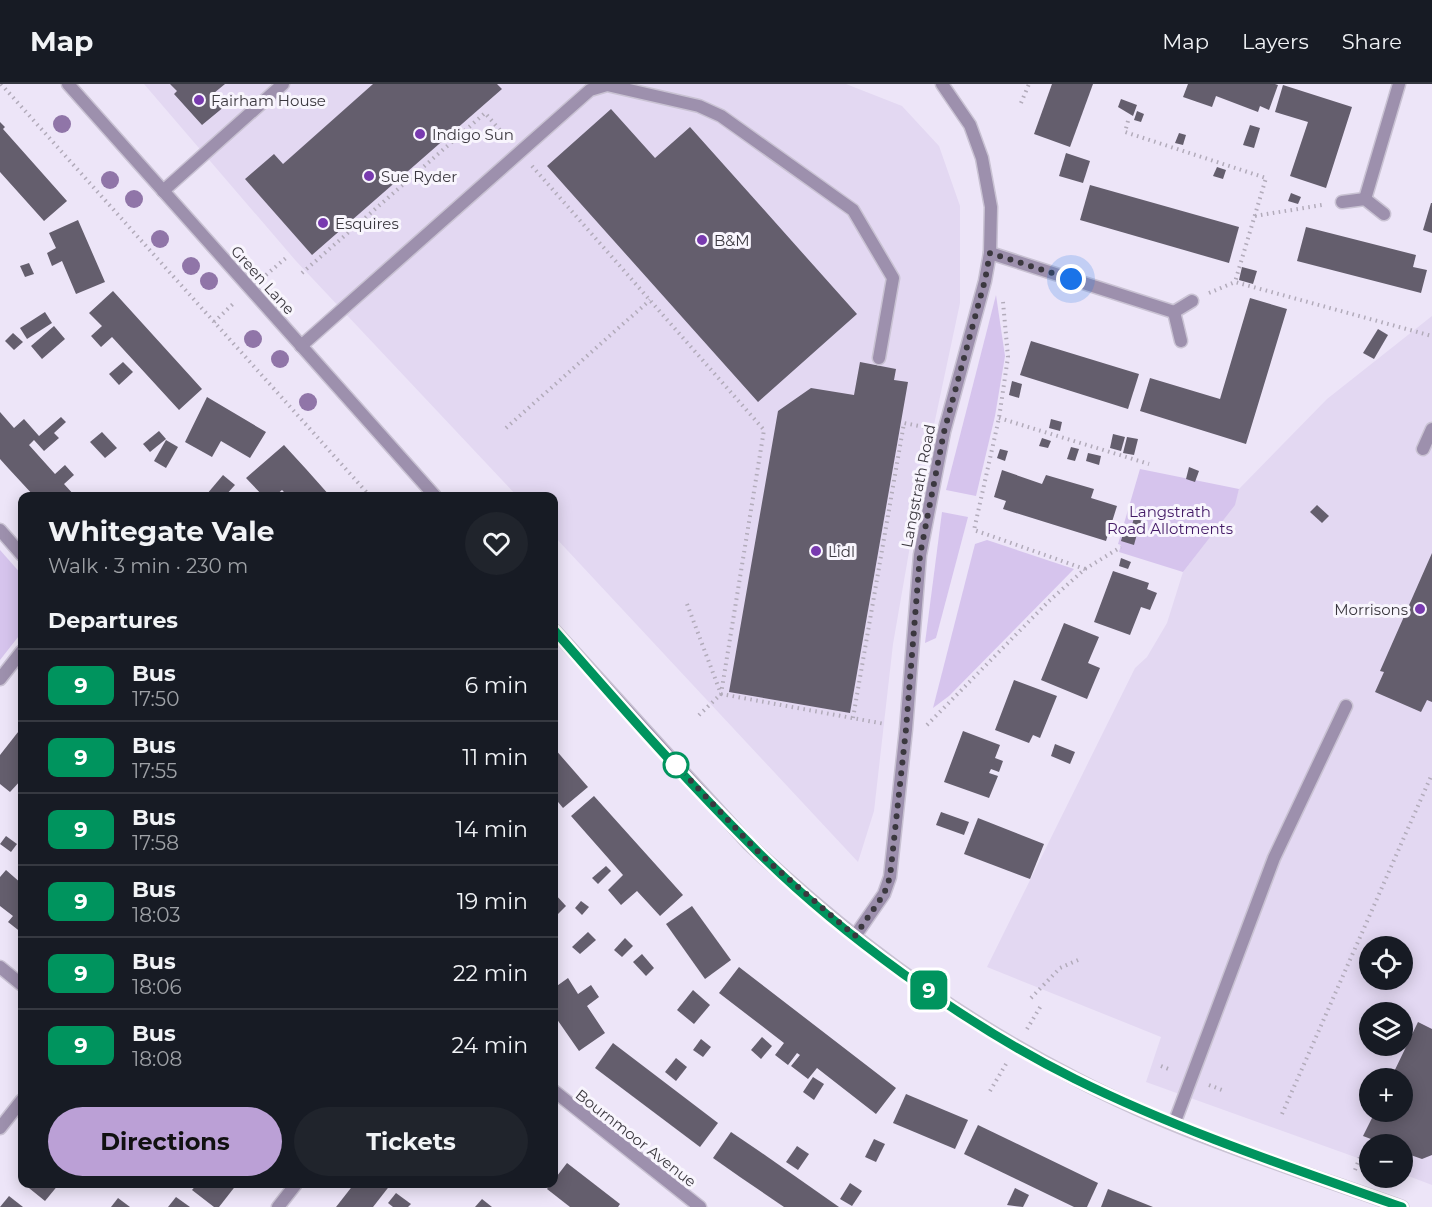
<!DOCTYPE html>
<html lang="en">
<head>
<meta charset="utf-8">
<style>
	body { margin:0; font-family:Montserrat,sans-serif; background:#20242c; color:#f1f3f6; height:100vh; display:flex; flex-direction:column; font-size:22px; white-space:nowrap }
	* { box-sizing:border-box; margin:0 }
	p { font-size:20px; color:#9ea1a6 }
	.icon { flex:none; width:33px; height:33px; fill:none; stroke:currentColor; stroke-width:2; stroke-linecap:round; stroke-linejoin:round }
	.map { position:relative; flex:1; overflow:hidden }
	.drawer { position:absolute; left:18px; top:408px; width:540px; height:696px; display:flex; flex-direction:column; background:#171b24; border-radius:12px; box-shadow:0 3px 15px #0003 }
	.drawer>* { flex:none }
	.badge { padding:0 12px; border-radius:9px; font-size:21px; line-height:39px }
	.controls { position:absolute; left:1359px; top:852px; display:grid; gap:12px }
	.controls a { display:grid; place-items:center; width:54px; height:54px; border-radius:50%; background:#171b24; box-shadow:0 3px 15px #0003; font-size:30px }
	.you { position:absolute; width:30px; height:30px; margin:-15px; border:4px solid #fff; border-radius:50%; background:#1a73e8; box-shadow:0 0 0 9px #1a73e833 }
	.map>.badge { position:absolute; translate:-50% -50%; box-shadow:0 0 0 3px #fff }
	h2 { padding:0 30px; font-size:22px; line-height:54px }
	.round { display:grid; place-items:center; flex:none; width:63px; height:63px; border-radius:32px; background:#20242c }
	.head { display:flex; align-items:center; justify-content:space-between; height:102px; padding:0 30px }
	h1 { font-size:28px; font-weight:700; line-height:45px }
	.button { display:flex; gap:12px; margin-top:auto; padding:12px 30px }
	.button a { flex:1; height:69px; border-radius:36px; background:#bba0d6; color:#111; font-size:24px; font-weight:700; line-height:69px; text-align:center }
	.button a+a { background:#20242c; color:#f1f3f6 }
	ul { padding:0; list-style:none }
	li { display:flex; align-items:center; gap:18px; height:72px; padding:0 30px; border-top:2px solid #363941 }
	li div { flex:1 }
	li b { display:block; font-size:22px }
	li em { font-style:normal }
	li .badge { min-width:66px; font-weight:700; text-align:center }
	header { display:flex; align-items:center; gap:36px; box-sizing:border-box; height:84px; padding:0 30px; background:#171b24; border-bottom:2px solid #363941 }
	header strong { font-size:28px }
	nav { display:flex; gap:33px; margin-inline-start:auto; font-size:21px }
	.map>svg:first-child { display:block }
</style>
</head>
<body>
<header>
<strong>Map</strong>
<nav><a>Map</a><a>Layers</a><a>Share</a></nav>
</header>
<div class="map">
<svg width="1432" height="1123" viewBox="0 0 1432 1123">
	<rect width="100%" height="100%" fill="#ede5f8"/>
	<g fill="#e3d8f2" fill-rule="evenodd">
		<path d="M 144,0 L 846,0 L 902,22 L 939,62 L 960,122 L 960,219 L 918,416 L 893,560 L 874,727 L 858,778 L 554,452 L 554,412 L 517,412 L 296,177 Z"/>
		<path d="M 1432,232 L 1432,1101 L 1403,1090 L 1402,1060 L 1370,1060 L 1369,1078 L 1146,998 L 1161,953 L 987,883 L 1135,584 L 1147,573 L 1167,539 L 1183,488 L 1234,421 L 1239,405 L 1327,315 ZM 1370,862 L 1402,862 L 1402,896 L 1370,896 ZM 1370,928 L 1402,928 L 1402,962 L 1370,962 ZM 1370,994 L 1402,994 L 1402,1028 L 1370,1028 Z"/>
	</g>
	<g fill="#d6c4ed">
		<path d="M 996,211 L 1005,272 L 995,332 L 976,412 L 946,406 Z"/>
		<path d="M 1140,385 L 1239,405 L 1235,421 L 1183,488 L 1119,468 L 1121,461 L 1118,460 Z"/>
		<path d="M 942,428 L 968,433 L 936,554 L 925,559 Z"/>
		<path d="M 987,456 L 1074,485 L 949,612 L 933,624 L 975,460 Z"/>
		<path d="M 0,466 L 22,491 L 22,548 L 0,576 Z"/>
	</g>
	<g fill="#645e6d">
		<path d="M 170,0 L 225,0 L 214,9 L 225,22 L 202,41 L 174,10 L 177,7 Z"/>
		<path d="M 373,0 L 497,0 L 502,5 L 312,171 L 245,95 L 274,70 L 283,80 Z"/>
		<path d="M 1052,0 L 1093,0 L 1070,63 L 1034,50 Z"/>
		<path d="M 1188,0 L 1275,0 L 1278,1 L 1269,26 L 1260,22 L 1258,28 L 1216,12 L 1212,23 L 1183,13 Z"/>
		<path d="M 1283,1 L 1352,23 L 1326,104 L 1290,92 L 1308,38 L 1275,28 Z"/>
		<path d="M 1121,15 L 1137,21 L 1133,32 L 1118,23 Z"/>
		<path d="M 611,25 L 655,74 L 690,43 L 857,230 L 758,318 L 547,82 Z"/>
		<path d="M 1137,27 L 1144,30 L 1141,38 L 1134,36 Z"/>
		<path d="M 0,38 L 5,43 L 3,45 L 67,117 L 44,137 L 0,88 Z"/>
		<path d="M 1250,41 L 1260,44 L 1254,64 L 1243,61 Z"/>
		<path d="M 1179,49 L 1186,51 L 1183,61 L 1175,59 Z"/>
		<path d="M 1066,69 L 1090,77 L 1083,99 L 1059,92 Z"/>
		<path d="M 1217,83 L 1226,86 L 1223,95 L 1213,92 Z"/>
		<path d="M 1090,101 L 1239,143 L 1229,179 L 1080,136 Z"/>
		<path d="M 1291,109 L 1301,113 L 1298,120 L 1288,117 Z"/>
		<path d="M 1431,119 L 1432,119 L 1432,149 L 1423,146 Z"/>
		<path d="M 78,136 L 105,198 L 76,210 L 62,177 L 52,182 L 47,169 L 56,164 L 49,149 Z"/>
		<path d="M 1306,143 L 1416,171 L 1413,183 L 1427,186 L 1421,209 L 1297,177 Z"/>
		<path d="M 29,179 L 34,190 L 25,193 L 20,182 Z"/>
		<path d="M 1242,183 L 1257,187 L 1253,200 L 1239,196 Z"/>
		<path d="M 113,207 L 202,305 L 179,326 L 112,253 L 101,263 L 91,252 L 102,242 L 89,229 Z"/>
		<path d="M 1250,214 L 1287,225 L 1246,360 L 1140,327 L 1150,294 L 1220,315 Z"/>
		<path d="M 45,228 L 52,239 L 27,255 L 20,244 Z"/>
		<path d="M 54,242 L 65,255 L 42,275 L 31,262 Z"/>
		<path d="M 1378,245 L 1388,251 L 1374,275 L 1363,269 Z"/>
		<path d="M 13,249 L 23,258 L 14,266 L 5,257 Z"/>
		<path d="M 1031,257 L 1139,290 L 1128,325 L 1020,291 Z"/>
		<path d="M 123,278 L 133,288 L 119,301 L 109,290 Z"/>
		<path d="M 860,278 L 896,285 L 894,296 L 908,298 L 850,629 L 729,608 L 778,327 L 811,304 L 854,311 Z"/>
		<path d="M 1012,297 L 1022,300 L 1019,314 L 1009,311 Z"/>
		<path d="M 207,313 L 266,348 L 250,374 L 221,357 L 212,373 L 185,358 Z"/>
		<path d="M 0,328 L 14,344 L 24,335 L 39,352 L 61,333 L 66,338 L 54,349 L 59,354 L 44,367 L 34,356 L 29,361 L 55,390 L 65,381 L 74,391 L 64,400 L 75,412 L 34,412 L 9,385 L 0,375 Z"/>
		<path d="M 1051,335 L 1062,338 L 1060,347 L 1049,344 Z"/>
		<path d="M 159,347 L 166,355 L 150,368 L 143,360 Z"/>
		<path d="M 102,348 L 117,364 L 105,374 L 90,358 Z"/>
		<path d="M 1113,350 L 1125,353 L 1121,367 L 1110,364 Z"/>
		<path d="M 1127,353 L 1138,355 L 1134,371 L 1123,369 Z"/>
		<path d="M 1042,354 L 1051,357 L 1048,364 L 1039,362 Z"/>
		<path d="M 166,356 L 178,363 L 166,384 L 154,377 Z"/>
		<path d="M 284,361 L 306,385 L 330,412 L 288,412 L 282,406 L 275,412 L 263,412 L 246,394 Z"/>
		<path d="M 1071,363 L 1079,365 L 1075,377 L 1067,375 Z"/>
		<path d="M 1000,365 L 1008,367 L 1005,377 L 997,374 Z"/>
		<path d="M 1088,369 L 1101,372 L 1099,381 L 1086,377 Z"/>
		<path d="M 1189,383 L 1199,387 L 1195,398 L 1186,395 Z"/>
		<path d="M 1002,386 L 1042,400 L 1046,391 L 1094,405 L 1091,414 L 1117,422 L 1106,457 L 1003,425 L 1006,417 L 994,413 Z"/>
		<path d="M 223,391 L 235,401 L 225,412 L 211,412 L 207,410 Z"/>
		<path d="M 1317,421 L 1329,432 L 1322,439 L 1310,428 Z"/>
		<path d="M 1134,434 L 1145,438 L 1143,445 L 1132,441 Z"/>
		<path d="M 1124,446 L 1137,450 L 1134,461 L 1121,457 Z"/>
		<path d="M 1432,469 L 1432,618 L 1427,616 L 1421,628 L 1375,608 L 1384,588 L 1380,587 Z"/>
		<path d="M 1121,474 L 1131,478 L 1128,485 L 1119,482 Z"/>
		<path d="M 1113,487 L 1149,499 L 1147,505 L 1157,509 L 1150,526 L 1141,523 L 1130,551 L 1094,538 Z"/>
		<path d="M 1064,539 L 1099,553 L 1088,579 L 1100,584 L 1087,615 L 1041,596 Z"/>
		<path d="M 1014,596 L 1057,612 L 1040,654 L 1033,651 L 1029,659 L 995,646 Z"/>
		<path d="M 22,643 L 22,695 L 10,708 L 0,700 L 0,671 Z"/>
		<path d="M 963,647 L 1000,661 L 995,674 L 1003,677 L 999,688 L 991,685 L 989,689 L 998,692 L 989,714 L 944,698 Z"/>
		<path d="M 1055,660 L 1075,668 L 1070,680 L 1051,672 Z"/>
		<path d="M 554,664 L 588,703 L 563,724 L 554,713 Z"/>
		<path d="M 594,712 L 683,811 L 660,832 L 637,807 L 621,821 L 608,806 L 623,791 L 571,732 Z"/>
		<path d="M 941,728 L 969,738 L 964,751 L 936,741 Z"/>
		<path d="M 978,734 L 1044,760 L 1030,795 L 964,770 Z"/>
		<path d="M 6,752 L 17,760 L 11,768 L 0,760 Z"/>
		<path d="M 606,782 L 611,787 L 598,800 L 592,794 Z"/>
		<path d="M 6,786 L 22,800 L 22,849 L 8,838 L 13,832 L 0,822 L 0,793 Z"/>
		<path d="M 554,809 L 566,822 L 557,831 L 554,828 Z"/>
		<path d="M 581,817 L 589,823 L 582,831 L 575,824 Z"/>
		<path d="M 692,822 L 731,876 L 705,895 L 666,840 Z"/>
		<path d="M 588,848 L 596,856 L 580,870 L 572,863 Z"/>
		<path d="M 625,854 L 633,862 L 622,873 L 614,866 Z"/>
		<path d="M 642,870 L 654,884 L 646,892 L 633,878 Z"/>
		<path d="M 739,883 L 896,1004 L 876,1030 L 817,984 L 808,995 L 791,982 L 800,971 L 797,969 L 788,981 L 775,971 L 784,959 L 719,909 Z"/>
		<path d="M 568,894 L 578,910 L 591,901 L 599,913 L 587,922 L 605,949 L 579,967 L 554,931 L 554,904 Z"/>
		<path d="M 693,906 L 710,921 L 694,940 L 677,926 Z"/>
		<path d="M 1418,938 L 1432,945 L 1432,1071 L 1422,1075 L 1402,1068 L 1402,1060 L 1384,1060 L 1363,1052 L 1375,1028 L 1402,1028 L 1402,994 L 1391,994 Z"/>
		<path d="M 762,953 L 772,962 L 761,975 L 751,966 Z"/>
		<path d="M 701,955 L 711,963 L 703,973 L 693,966 Z"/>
		<path d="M 613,959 L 718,1039 L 700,1063 L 595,984 Z"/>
		<path d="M 676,974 L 687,983 L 676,997 L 665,988 Z"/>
		<path d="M 813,993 L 824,1000 L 814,1016 L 803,1008 Z"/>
		<path d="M 906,1010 L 968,1036 L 955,1065 L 893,1039 Z"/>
		<path d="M 978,1041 L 1098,1099 L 1087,1123 L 1074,1123 L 964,1070 Z"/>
		<path d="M 731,1048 L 759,1067 L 839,1123 L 784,1123 L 740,1093 L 713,1074 Z"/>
		<path d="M 874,1055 L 885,1060 L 876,1078 L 865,1073 Z"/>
		<path d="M 797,1062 L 809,1070 L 798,1086 L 786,1078 Z"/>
		<path d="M 567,1079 L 620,1120 L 618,1123 L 570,1123 L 547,1105 Z"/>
		<path d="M 850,1099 L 862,1107 L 852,1122 L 840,1115 Z"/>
		<path d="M 24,1100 L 59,1100 L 45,1117 Z"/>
		<path d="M 197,1100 L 237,1100 L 219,1123 L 214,1123 L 192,1106 Z"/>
		<path d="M 354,1100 L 391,1100 L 373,1123 L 336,1123 Z"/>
		<path d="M 1015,1104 L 1029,1111 L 1023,1123 L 1007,1121 Z"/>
		<path d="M 1108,1105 L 1153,1123 L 1101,1123 Z"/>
		<path d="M 396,1109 L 411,1120 L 408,1123 L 393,1123 L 388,1119 Z"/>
		<path d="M 9,1112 L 23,1123 L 0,1123 Z"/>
		<path d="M 176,1113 L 190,1123 L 168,1123 Z"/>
		<path d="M 118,1114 L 130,1123 L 111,1123 Z"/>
		<path d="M 482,1115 L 492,1123 L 475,1123 Z"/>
	</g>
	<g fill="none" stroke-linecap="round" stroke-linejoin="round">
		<g stroke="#c9c2d3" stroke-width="15">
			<g id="service">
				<path d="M 163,107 L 283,0"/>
				<path d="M 301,262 L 590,6 L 607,1 L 699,22 L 721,32 L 853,126 L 893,194 L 879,274"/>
				<path d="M 1423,365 L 1432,345"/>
				<path d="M 0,446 L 22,471"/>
				<path d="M 0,595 L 22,567"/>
				<path d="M 1174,1040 L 1274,774 L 1346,622"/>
			</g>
		</g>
		<g stroke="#c9c2d3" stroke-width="15">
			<g id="minor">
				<path d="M 1365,115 L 1399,0"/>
				<path d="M 1342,118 L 1365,115 L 1384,130"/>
				<path d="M 990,169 L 1174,228"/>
				<path d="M 1181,257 L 1174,228 L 1192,217"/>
				<path d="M 855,852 L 884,810 L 890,793 L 906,645 L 920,471 L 944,348 L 985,197 L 990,169 L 991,123 L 982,74 L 970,41 L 942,0"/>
				<path d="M 0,883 L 22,901"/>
				<path d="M 554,1007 L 700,1123"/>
				<path d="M 0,1044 L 22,1016"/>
				<path d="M 278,1123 L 296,1100"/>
			</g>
		</g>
		<g stroke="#c9c2d3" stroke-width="15">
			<g id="tertiary">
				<path d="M 68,0 L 435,412"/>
				<path d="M 554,546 L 748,759 C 845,851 955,933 1074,994 C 1178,1049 1292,1084 1402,1123"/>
			</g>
		</g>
		<g stroke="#b2abba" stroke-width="4" stroke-dasharray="1.5 4.5" stroke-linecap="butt">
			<path d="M 1,0 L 370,412"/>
			<path d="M 1021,19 L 1029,0"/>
			<path d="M 1128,37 L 1125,48 L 1266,94 L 1235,198"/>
			<path d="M 532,82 L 764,346 L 721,610 L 698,632"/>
			<path d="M 1255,132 L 1322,121"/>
			<path d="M 302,189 L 485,29 L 507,54"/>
			<path d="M 266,191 L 287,173"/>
			<path d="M 1209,209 L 1235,198 L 1432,252"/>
			<path d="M 214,238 L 235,218"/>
			<path d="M 999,334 L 1149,380"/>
			<path d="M 506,344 L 650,216"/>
			<path d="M 1085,485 L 1121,463"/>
			<path d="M 687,520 L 721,610 L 885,640"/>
			<path d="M 853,634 L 904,339 L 924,343"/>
			<path d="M 927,641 L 1049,517 L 1085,485 L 974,446 L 999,334 L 1008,273 L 1003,218"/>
			<path d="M 1031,914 L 1060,884 L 1078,876"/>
			<path d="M 1027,945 L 1042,920"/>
			<path d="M 1161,982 L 1171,986"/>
			<path d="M 1209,1001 L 1222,1006"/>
			<path d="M 990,1007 L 1006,980"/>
			<path d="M 1282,1030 L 1432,690"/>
			<path d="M 1355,1086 L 1360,1073"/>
		</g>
		<use href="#service" stroke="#9d90ad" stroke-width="12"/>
		<use href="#minor" stroke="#9d90ad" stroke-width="12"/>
		<use href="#tertiary" stroke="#9d90ad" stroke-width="12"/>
	</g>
	<g fill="#9075a8">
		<circle cx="62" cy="40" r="9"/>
		<circle cx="110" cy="96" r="9"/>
		<circle cx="134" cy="115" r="9"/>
		<circle cx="160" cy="155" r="9"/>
		<circle cx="191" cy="182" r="9"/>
		<circle cx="209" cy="197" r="9"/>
		<circle cx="253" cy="255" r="9"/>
		<circle cx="280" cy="275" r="9"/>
		<circle cx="308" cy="318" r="9"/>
	</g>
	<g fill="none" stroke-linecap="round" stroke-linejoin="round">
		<g stroke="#fff" stroke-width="14">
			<path id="line" d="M 554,546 C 617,618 681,691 749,759 C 835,847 964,940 1075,995 C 1180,1047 1292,1084 1402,1123"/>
		</g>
		<use href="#line" stroke="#00945e" stroke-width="9"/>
		<path stroke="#3b383f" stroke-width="6" stroke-dasharray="0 10.8" d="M 676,681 L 762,772 L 855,852 L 884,810 L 890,793 L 906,645 L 920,471 L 944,348 L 985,196 L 990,169 L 1071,195"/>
	</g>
	<g fill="#783aaf" stroke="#f8f5fd" stroke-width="2">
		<circle cx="199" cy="16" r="6"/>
		<circle cx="420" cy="50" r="6"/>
		<circle cx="369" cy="92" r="6"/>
		<circle cx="323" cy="139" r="6"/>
		<circle cx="702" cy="156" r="6"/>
		<circle cx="816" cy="467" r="6"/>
		<circle cx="1420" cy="525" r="6"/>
	</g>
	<circle fill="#fff" stroke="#00945e" stroke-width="3" cx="676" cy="681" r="12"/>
	<g text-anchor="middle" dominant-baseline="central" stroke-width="6" stroke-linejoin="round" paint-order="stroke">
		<g font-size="15" fill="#3b383f" stroke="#f8f5fd" text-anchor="start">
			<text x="211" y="16">Fairham House</text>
			<text x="432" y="50">Indigo Sun</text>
			<text x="381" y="92">Sue Ryder</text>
			<text x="335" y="139">Esquires</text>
			<text x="714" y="156">B&amp;M</text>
			<text x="828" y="467">Lidl</text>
			<text x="1408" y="525" text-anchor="end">Morrisons</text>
		</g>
		<g font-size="15" fill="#3b383f" stroke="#f8f5fd">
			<text transform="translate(263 196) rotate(48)">Green Lane</text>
			<text transform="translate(918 402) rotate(-79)">Langstrath Road</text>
			<text transform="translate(636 1054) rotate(38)">Bournmoor Avenue</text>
		</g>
		<g font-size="15" fill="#431a66" stroke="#f8f5fd">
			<text x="1170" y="427">Langstrath<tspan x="1170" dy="17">Road Allotments</tspan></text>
		</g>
	</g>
</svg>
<div class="controls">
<a><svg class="icon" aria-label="locate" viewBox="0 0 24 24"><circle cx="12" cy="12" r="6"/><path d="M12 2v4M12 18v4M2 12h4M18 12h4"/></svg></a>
<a><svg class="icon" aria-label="layers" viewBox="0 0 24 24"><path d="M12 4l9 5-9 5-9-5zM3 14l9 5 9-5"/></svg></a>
<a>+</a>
<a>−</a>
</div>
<div class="you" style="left:1071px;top:195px"></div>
<b class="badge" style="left:929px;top:906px;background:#00945e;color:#fff">9</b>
<section class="drawer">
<div class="head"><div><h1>Whitegate Vale</h1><p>Walk · 3 min · 230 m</p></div><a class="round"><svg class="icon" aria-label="heart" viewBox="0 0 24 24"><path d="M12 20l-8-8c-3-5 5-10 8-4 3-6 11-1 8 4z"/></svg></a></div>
<h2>Departures</h2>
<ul>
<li><span class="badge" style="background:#00945e;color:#fff">9</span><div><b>Bus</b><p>17:50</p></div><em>6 min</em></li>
<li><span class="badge" style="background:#00945e;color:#fff">9</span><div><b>Bus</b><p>17:55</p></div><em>11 min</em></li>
<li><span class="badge" style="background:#00945e;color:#fff">9</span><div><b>Bus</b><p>17:58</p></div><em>14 min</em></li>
<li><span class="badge" style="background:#00945e;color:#fff">9</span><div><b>Bus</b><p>18:03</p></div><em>19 min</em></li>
<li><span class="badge" style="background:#00945e;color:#fff">9</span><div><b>Bus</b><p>18:06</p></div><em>22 min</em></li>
<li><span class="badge" style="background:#00945e;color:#fff">9</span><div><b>Bus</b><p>18:08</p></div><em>24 min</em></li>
</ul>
<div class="button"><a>Directions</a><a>Tickets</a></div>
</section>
</div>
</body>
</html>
